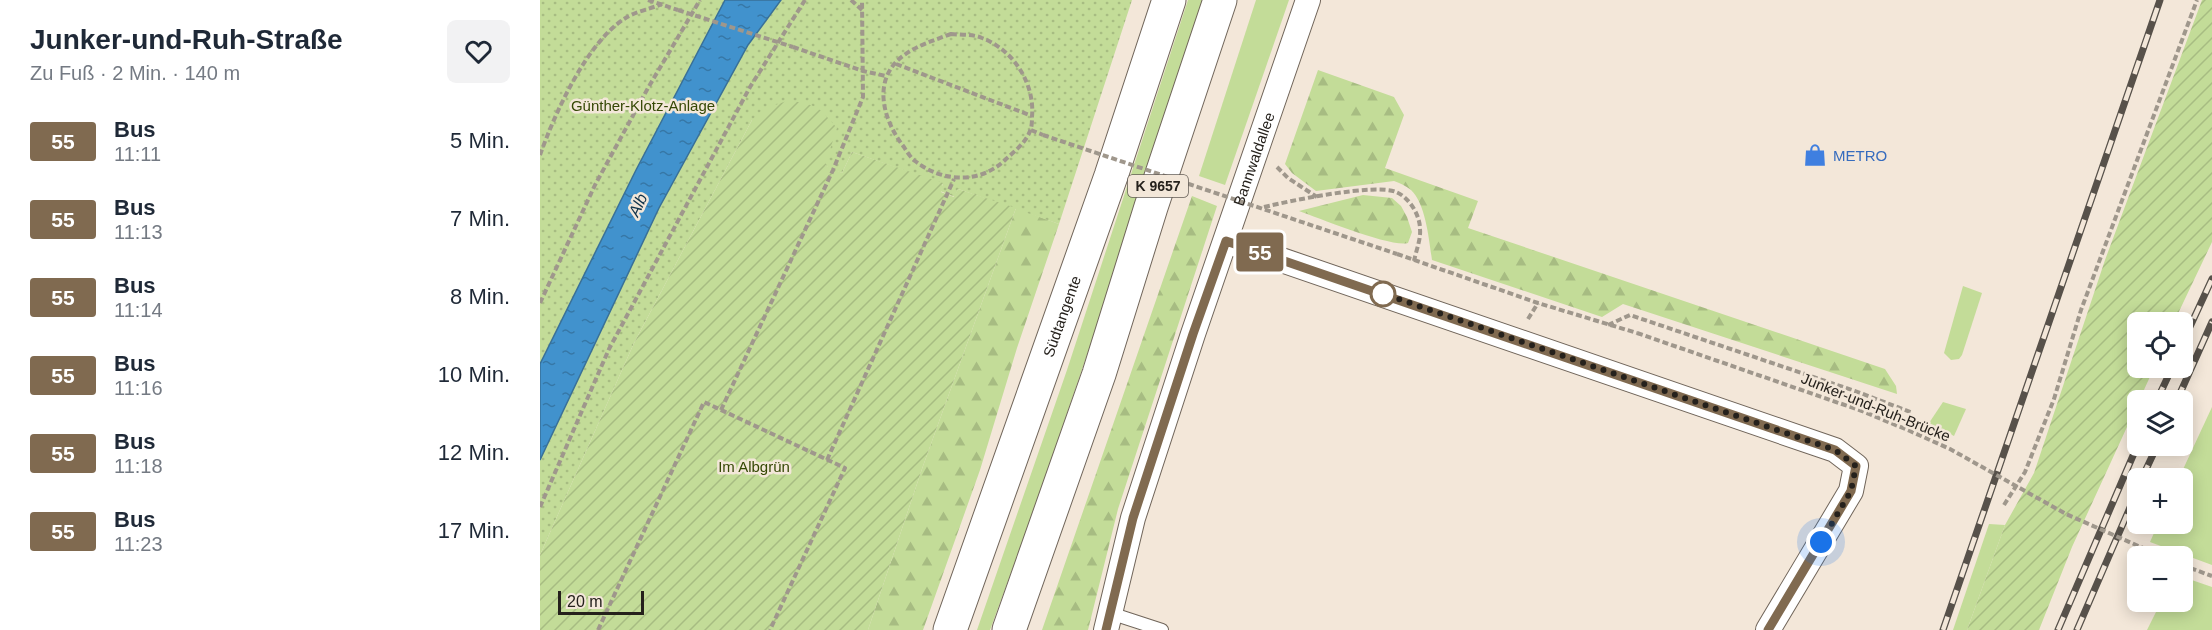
<!DOCTYPE html>
<html lang="de">
<head>
<meta charset="utf-8">
<style>
	body { margin:0; font-family:Helvetica,sans-serif; background:#f2f2f3; color:#1f2937; height:100vh; display:flex; flex-direction:column; font-size:22px; white-space:nowrap }
	* { box-sizing:border-box; margin:0 }
	p { font-size:20px; color:#747a83 }
	.icon { flex:none; width:33px; height:33px; fill:none; stroke:currentColor; stroke-width:2; stroke-linecap:round; stroke-linejoin:round }
	.map { position:relative; flex:1; overflow:hidden }
	.sheet { display:flex; flex-direction:column; background:#fff; width:540px }
	.sheet>* { flex:none }
	.badge { padding:0 12px; border-radius:4px; font-size:21px; line-height:39px }
	.buttons { position:absolute; left:1587px; top:312px; display:grid; gap:12px }
	.buttons a { display:grid; place-items:center; width:66px; height:66px; border-radius:9px; background:#fff; box-shadow:0 3px 15px #0003; font-size:30px }
	.scale { position:absolute; left:18px; bottom:15px; width:86px; box-sizing:border-box; padding-left:6px; border:3px solid #25211c; border-top:0; font-size:16px; line-height:21px; white-space:nowrap; color:#25211c; -webkit-text-stroke:4px #f3e7d9; paint-order:stroke }
	.you { position:absolute; width:30px; height:30px; margin:-15px; border:4px solid #fff; border-radius:50%; background:#1a73e8; box-shadow:0 0 0 9px #1a73e833 }
	.map>.badge { position:absolute; translate:-50% -50%; box-shadow:0 0 0 3px #fff }
	.round { display:grid; place-items:center; flex:none; width:63px; height:63px; border-radius:9px; background:#f2f2f3 }
	.headline { display:flex; align-items:center; justify-content:space-between; height:102px; padding:0 30px }
	h1 { font-size:28px; font-weight:700; line-height:45px }
	ul { padding:0; list-style:none }
	li { display:flex; align-items:center; gap:18px; height:78px; padding:0 30px }
	li div { flex:1 }
	li b { display:block; font-size:22px }
	li em { font-style:normal }
	li .badge { min-width:66px; font-weight:700; text-align:center }
	main { display:flex; flex:1; min-height:0 }
	.map>svg:first-child { display:block }
</style>
</head>
<body>
<main>
<section class="sheet">
<div class="headline"><div><h1>Junker-und-Ruh-Straße</h1><p>Zu Fuß · 2 Min. · 140 m</p></div><a class="round"><svg class="icon" aria-label="heart" viewBox="0 0 24 24"><path d="M12 20l-8-8c-3-5 5-10 8-4 3-6 11-1 8 4z"/></svg></a></div>
<ul>
<li><span class="badge" style="background:#806a50;color:#fff">55</span><div><b>Bus</b><p>11:11</p></div><em>5 Min.</em></li>
<li><span class="badge" style="background:#806a50;color:#fff">55</span><div><b>Bus</b><p>11:13</p></div><em>7 Min.</em></li>
<li><span class="badge" style="background:#806a50;color:#fff">55</span><div><b>Bus</b><p>11:14</p></div><em>8 Min.</em></li>
<li><span class="badge" style="background:#806a50;color:#fff">55</span><div><b>Bus</b><p>11:16</p></div><em>10 Min.</em></li>
<li><span class="badge" style="background:#806a50;color:#fff">55</span><div><b>Bus</b><p>11:18</p></div><em>12 Min.</em></li>
<li><span class="badge" style="background:#806a50;color:#fff">55</span><div><b>Bus</b><p>11:23</p></div><em>17 Min.</em></li>
</ul>
</section>
<div class="map">
<svg width="1672" height="630" viewBox="0 0 1672 630">
	<defs>
		<pattern id="forest-firs" width="22" height="20" patternUnits="userSpaceOnUse" patternTransform="scale(1.5)"><rect width="22" height="20" fill="#c3dc98"/><path d="M5 1l3.5 6h-7zM16 11l3.5 6h-7z" fill="#a7bc82"/></pattern>
		<pattern id="park-dots" width="8" height="8" patternUnits="userSpaceOnUse" patternTransform="scale(1.5)"><rect width="8" height="8" fill="#c3dc98"/><path d="M2 2h.1M6 6h.1" fill="none" stroke="#a7bc82" stroke-width="1.8" stroke-linecap="round"/></pattern>
		<pattern id="garden-furrows" width="10" height="10" patternUnits="userSpaceOnUse" patternTransform="scale(1.5)"><rect width="10" height="10" fill="#c3dc98"/><path d="M-1 1l2-2M0 10L10 0M9 11l2-2" fill="none" stroke="#a7bc82"/></pattern>
		<pattern id="water-ripples" width="26" height="14" patternUnits="userSpaceOnUse" patternTransform="scale(1.5)"><rect width="26" height="14" fill="#4192cd"/><path d="M2 4q2-2 4 0t4 0M15 11q2-2 4 0t4 0" fill="none" stroke="#3677a6"/></pattern>
	</defs>
	<rect width="100%" height="100%" fill="#f3e7d9"/>
	<g fill="#c3dc98">
		<path d="M 648,0 L 664,0 C 595,211 527,422 450,630 L 437,630 L 527,370 Z"/>
		<path d="M 716,0 L 749,0 L 685,185 L 659,176 Z"/>
		<path d="M 1423,286 L 1442,293 L 1422,355 L 1419,359 L 1411,360 L 1404,353 Z"/>
		<path d="M 1403,402 L 1426,409 L 1414,436 L 1389,423 Z"/>
		<path d="M 1672,407 L 1672,565 L 1610,542 L 1618,524 L 1642,524 L 1642,478 L 1639,478 Z"/>
		<path d="M 1449,524 L 1465,525 L 1427,630 L 1413,630 Z"/>
		<path d="M 1643,577 L 1672,587 L 1672,630 L 1607,630 L 1621,602 L 1642,602 Z"/>
	</g>
	<g fill="url(#forest-firs)">
		<path d="M 778,70 L 854,97 L 864,115 L 845,168 L 938,201 L 928,228 L 1345,369 L 1356,386 L 1357,394 L 1083,304 L 1062,317 L 892,260 C 889,240 886,204 871,190 C 866,186 860,183 854,181 L 776,191 L 752,173 L 745,164 Z"/>
		<path d="M 823,195 L 852,198 L 861,206 L 867,217 L 872,232 L 868,243 C 852,248 779,218 759,211 Z"/>
		<path d="M 652,196 L 677,206 L 578,509 L 548,630 L 502,630 Z"/>
		<path d="M 476,208 L 519,224 L 477,348 L 440,470 L 383,630 L 328,630 L 383,466 Z"/>
	</g>
	<path fill="url(#park-dots)" d="M 0,0 L 592,0 L 519,224 L 418,189 L 415,197 L 400,191 L 403,184 L 312,152 L 302,173 L 293,170 L 212,120 L 94,343 L 0,555 Z"/>
	<g fill="url(#garden-furrows)">
		<path d="M 1662,0 L 1672,0 L 1672,242 L 1634,322 L 1598,322 L 1598,368 L 1614,368 L 1532,547 L 1499,630 L 1427,630 L 1465,525 L 1494,473 L 1565,260 Z"/>
		<path d="M 247,101 C 275,103 279,107 297,128 L 285,165 L 302,173 L 312,152 L 403,183 L 401,192 L 414,197 L 418,189 L 476,208 L 383,466 L 328,630 L 0,630 L 0,555 L 94,343 L 212,120 L 223,109 Z"/>
	</g>
	<path fill="url(#water-ripples)" stroke="#397098" stroke-width="1.5" d="M 185,0 L 241,0 L 208,45 L 119,208 L 0,460 L 0,364 L 96,170 Z"/>
	<g fill="none" stroke-linecap="round" stroke-linejoin="round">
		<g stroke="#70655a" stroke-width="14">
			<path id="service" d="M 570,613 L 622,630"/>
		</g>
		<g stroke="#70655a" stroke-width="26">
			<g id="minor">
				<path d="M 686,241 L 1295,450 L 1316,466 L 1311,491 L 1228,630"/>
				<path id="s1" d="M 566,630 L 593,518 L 653,334 L 768,0"/>
			</g>
		</g>
		<g stroke="#70655a" stroke-width="35">
			<g id="trunk">
				<path id="s2" d="M 410,630 L 571,176 L 629,0"/>
				<path d="M 469,630 L 559,374 L 611,207 L 680,0"/>
			</g>
		</g>
		<g stroke="#9f978c" stroke-width="4" stroke-dasharray="6 3" stroke-linecap="butt">
			<path d="M 108,0 L 138,10"/>
			<path d="M 311,0 L 322,10"/>
			<path d="M 411,34 C 421,35 433,34 442,38 C 474,50 495,84 492,117 C 492,121 492,127 490,131 C 486,142 475,151 466,159 C 441,184 403,183 375,161 C 371,158 367,152 364,147 C 345,123 332,85 358,60 C 372,47 392,41 411,34 Z"/>
			<path d="M 253,47 L 323,71 L 346,76"/>
			<path d="M 356,64 L 492,116"/>
			<path d="M 491,130 L 503,135"/>
			<path d="M 0,155 C 15,113 46,44 84,19 C 94,12 110,9 122,4"/>
			<path d="M 737,167 L 748,178 L 777,197"/>
			<path d="M 724,207 C 750,201 834,183 856,192 C 869,197 880,215 880,229 C 881,239 876,251 874,261"/>
			<path d="M 857,254 L 998,303 L 1097,333"/>
			<path d="M 0,303 L 55,185 L 108,88 L 160,0"/>
			<path d="M 988,319 L 998,303"/>
			<path d="M 1068,325 L 1090,315 L 1315,391 L 1373,413"/>
			<path d="M 181,410 L 293,170 L 323,97 L 322,0"/>
			<path d="M 287,460 L 414,179"/>
			<path d="M 1464,505 L 1485,472 L 1514,399 L 1541,310 L 1657,0"/>
			<path d="M 0,507 L 69,349 L 210,87 L 265,0"/>
			<path d="M 1642,565 L 1672,576"/>
			<path d="M 58,630 L 164,402 L 305,468 L 230,630"/>
		</g>
		<use href="#service" stroke="#fff" stroke-width="12"/>
		<use href="#minor" stroke="#fff" stroke-width="24"/>
		<use href="#trunk" stroke="#fff" stroke-width="33"/>
		<g stroke="#57514a" stroke-width="7">
			<g id="rail">
				<path d="M 1642,344 L 1672,279"/>
				<path d="M 1617,400 L 1632,368"/>
				<path d="M 1637,400 L 1672,322"/>
				<path d="M 1602,478 L 1617,446"/>
				<path d="M 1403,630 L 1620,0"/>
				<path d="M 1518,630 L 1598,444"/>
				<path d="M 1537,630 L 1598,489"/>
			</g>
		</g>
		<use href="#rail" stroke="#f3e7d9" stroke-width="4.5" stroke-dasharray="14" stroke-linecap="butt"/>
		<g stroke="#9f978c" stroke-width="4" stroke-dasharray="6 3" stroke-linecap="butt">
			<path d="M 138,10 L 253,47"/>
			<path d="M 503,135 L 857,254"/>
			<path d="M 1097,333 L 1322,411 L 1370,431 L 1410,449 L 1526,514 L 1621,556"/>
		</g>
	</g>
	<g fill="none" stroke-linecap="round" stroke-linejoin="round">
		<g stroke="#fff" stroke-width="14">
			<path id="line" d="M 566,630 L 593,518 L 653,334 L 686,241 L 1295,450 L 1316,466 L 1311,491 L 1228,630"/>
		</g>
		<use href="#line" stroke="#806a50" stroke-width="9"/>
		<path stroke="#25211c" stroke-width="6" stroke-dasharray="0 10.8" d="M 843,294 L 841,293 L 1295,450 L 1316,466 L 1311,491 L 1281,542"/>
	</g>
	<defs>
		<g id="shop-bare" transform="scale(1.8)"><path d="M-5-2.5h2.3a2.7 3.5 0 0 1 5.4 0H5L5.5 6h-11ZM-1.5-2.5h3a1.5 2.3 0 0 0-3 0Z" fill="#3f7fe0" stroke="#f3e7d9" stroke-width="2.5" paint-order="stroke"/></g>
	</defs>
	<g fill-rule="evenodd">
		<use href="#shop-bare" x="1275" y="155"/>
	</g>
	<circle fill="#fff" stroke="#806a50" stroke-width="3" cx="843" cy="294" r="12"/>
	<g text-anchor="middle" dominant-baseline="central" stroke-width="5" stroke-linejoin="round" paint-order="stroke">
		<rect fill="#f3e7d9" stroke="#635c55" stroke-width="1.5" x="588" y="175" width="60" height="22" rx="4.5"/>
		<g font-size="14" font-weight="bold" fill="#25211c">
			<text x="618" y="186">K 9657</text>
		</g>
		<g font-size="15" fill="#354805" stroke="#f3e7d9">
			<text x="103" y="105">Günther-Klotz-Anlage</text>
			<text x="214" y="466">Im Albgrün</text>
		</g>
		<g font-size="15" fill="#366cbe" stroke="#f3e7d9" text-anchor="start">
			<text x="1293" y="155">METRO</text>
		</g>
		<g font-size="15" fill="#25211c" stroke="#f3e7d9">
			<text stroke="none"><textPath href="#s1" startOffset="494">Bannwaldallee</textPath></text>
			<text stroke="none"><textPath href="#s2" startOffset="333">Südtangente</textPath></text>
			<text transform="translate(1336 407) rotate(22)">Junker-und-Ruh-Brücke</text>
		</g>
		<g font-size="16" font-style="italic" fill="#0f324a" stroke="#f3e7d9">
			<text transform="translate(98 205) rotate(-65)">Alb</text>
		</g>
	</g>
</svg>
<div class="buttons">
<a><svg class="icon" aria-label="locate" viewBox="0 0 24 24"><circle cx="12" cy="12" r="6"/><path d="M12 2v4M12 18v4M2 12h4M18 12h4"/></svg></a>
<a><svg class="icon" aria-label="layers" viewBox="0 0 24 24"><path d="M12 4l9 5-9 5-9-5zM3 14l9 5 9-5"/></svg></a>
<a>+</a>
<a>−</a>
</div>
<div class="scale">20 m</div>
<div class="you" style="left:1281px;top:542px"></div>
<b class="badge" style="left:720px;top:252px;background:#806a50;color:#fff">55</b>
</div>
</main>
</body>
</html>
